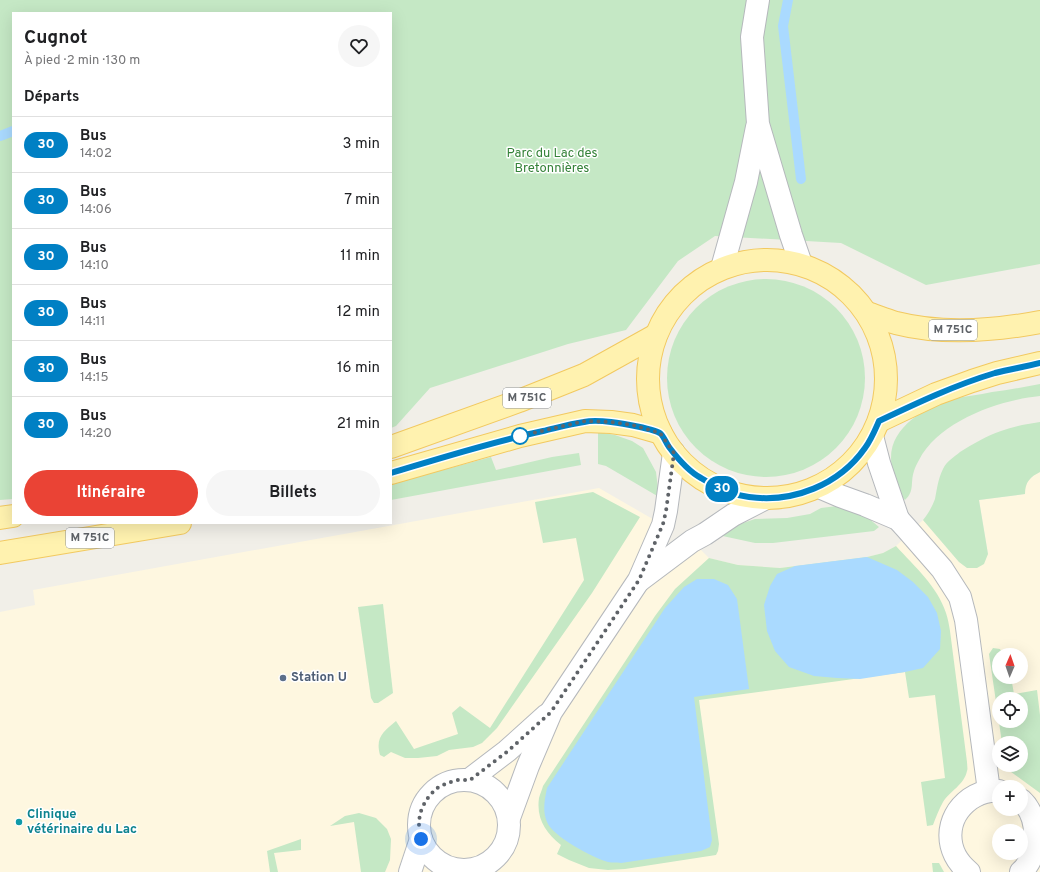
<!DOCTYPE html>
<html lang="fr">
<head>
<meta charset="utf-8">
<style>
	body { margin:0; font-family:Overpass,sans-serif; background:#f6f6f6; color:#202124; height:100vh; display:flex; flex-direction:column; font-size:15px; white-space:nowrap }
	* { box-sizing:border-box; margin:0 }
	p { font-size:13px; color:#757577 }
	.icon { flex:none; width:22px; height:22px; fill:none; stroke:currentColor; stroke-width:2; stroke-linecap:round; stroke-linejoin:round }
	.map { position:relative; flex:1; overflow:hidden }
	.panel { position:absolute; left:12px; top:12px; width:380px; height:512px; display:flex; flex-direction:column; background:#fff; border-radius:0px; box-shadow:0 4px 16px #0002 }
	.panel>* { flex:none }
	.badge { padding:0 8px; border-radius:13px; font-size:14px; line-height:26px }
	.needle { width:26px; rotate:2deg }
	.controls { position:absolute; left:992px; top:648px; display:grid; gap:8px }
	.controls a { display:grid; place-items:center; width:36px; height:36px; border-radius:50%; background:#fff; box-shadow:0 4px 16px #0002; font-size:20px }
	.you { position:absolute; width:20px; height:20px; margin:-10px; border:3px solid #fff; border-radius:50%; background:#1a73e8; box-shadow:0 0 0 6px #1a73e833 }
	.map>.badge { position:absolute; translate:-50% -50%; box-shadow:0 0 0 2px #fff }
	h2 { padding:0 12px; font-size:15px; line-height:36px }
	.round { display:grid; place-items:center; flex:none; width:42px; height:42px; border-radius:21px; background:#f6f6f6 }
	.head { display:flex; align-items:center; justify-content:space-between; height:68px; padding:0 12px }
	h1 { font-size:19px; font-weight:700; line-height:30px }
	.cta { display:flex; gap:8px; margin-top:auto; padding:8px 12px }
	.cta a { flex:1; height:46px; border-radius:24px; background:#ea4335; color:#fff; font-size:16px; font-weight:700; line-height:46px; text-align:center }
	.cta a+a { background:#f6f6f6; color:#202124 }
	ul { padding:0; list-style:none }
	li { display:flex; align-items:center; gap:12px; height:56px; padding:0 12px; border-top:1px solid #e0e0e0 }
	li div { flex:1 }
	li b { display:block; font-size:15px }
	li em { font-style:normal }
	li .badge { min-width:44px; font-weight:700; text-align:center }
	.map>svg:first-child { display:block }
</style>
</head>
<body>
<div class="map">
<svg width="1040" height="872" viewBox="0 0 1040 872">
	<rect width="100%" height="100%" fill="#f1efe8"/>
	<path fill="#fef7e0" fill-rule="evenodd" d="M 1040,472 L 1040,872 L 0,872 L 0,612 L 35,605 L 33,590 L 599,488 L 663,525 L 640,579 L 692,541 L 709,558 L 738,565 L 780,568 L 867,557 L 883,553 L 896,546 L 923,520 L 959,562 L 988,554 L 979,500 L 1025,494 L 1025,487 L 1028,481 L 1034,475 ZM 999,655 L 1021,655 L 1021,677 L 999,677 ZM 999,699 L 1021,699 L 1021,721 L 999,721 ZM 999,743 L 1021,743 L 1021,765 L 999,765 ZM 999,787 L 1021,787 L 1021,809 L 999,809 ZM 999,831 L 1021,831 L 1021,853 L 999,853 Z"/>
	<g fill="#c5e8c5" fill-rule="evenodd">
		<path d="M 0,0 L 1040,0 L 1040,264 L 926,285 L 841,243 L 715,236 L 678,261 L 626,330 L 568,344 L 430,388 L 396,426 L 391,428 L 391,13 L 13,13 L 13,499 L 0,500 Z"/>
		<circle cx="766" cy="378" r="99"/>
		<path d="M 1040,384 L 1040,396 C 999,400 939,421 919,460 C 917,464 915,467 914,471 C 910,483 915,491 905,500 C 902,497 899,494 897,490 C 893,480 891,468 891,458 C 891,426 926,407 953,399 C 966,396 979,395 992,392 C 1008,390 1024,387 1040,384 Z"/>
		<path d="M 1040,422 L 1040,472 C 1030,477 1025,482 1025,494 L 979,500 L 988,554 L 984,564 L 977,568 L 967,568 L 959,562 L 923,520 C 928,514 932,507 935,499 C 937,489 938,479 943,469 C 946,462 954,457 960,452 C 973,444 986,436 1001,431 C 1014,426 1027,424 1040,422 Z"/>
		<path d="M 598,432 L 615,435 L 632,441 L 643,448 L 656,472 L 659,497 L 606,466 L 598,464 Z"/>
		<path d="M 579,453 L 581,465 L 391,500 L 391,484 L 491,457 L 496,470 L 552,457 Z"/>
		<path d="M 593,492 L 640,517 L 592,593 L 497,728 L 482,743 L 473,747 L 449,750 L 437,756 L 418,758 L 405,758 L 391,752 L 384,757 L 380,755 C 375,737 384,731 396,721 L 414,749 L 458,734 L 452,713 L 460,706 L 490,728 L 584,580 L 576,538 L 543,543 L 536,508 L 535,502 Z"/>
		<path d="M 837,506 L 867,517 L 879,527 L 874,531 L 773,543 L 755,543 L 718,535 L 734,526 L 755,519 L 787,518 L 810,514 L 821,508 Z"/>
		<path d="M 896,546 C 915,567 937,586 946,613 C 948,619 949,625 950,631 L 967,762 C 967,765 968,769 967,771 C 964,785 950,791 943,802 C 939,809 936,817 933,825 L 927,826 L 921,782 L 945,778 L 935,695 L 909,698 L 905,672 L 699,700 L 719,844 L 718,851 L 716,855 L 625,869 L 608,870 L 589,868 L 569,860 L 557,854 L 561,845 C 546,833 536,819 539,798 C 540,794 542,790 543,786 L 655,616 L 675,589 L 709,558 L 738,565 L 780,568 L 867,557 L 883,553 Z"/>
		<path d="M 383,604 L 393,693 L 378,703 L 374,703 L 371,698 L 358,607 Z"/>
		<path d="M 993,648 L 1000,649 L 1003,655 L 999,655 L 999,677 L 1011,677 L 1014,694 L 1037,690 L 1040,715 L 1040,793 L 1007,769 L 1006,765 L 1021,765 L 1021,743 L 1002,743 L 989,654 ZM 999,699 L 1021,699 L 1021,721 L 999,721 Z"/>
		<path d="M 359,813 L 376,818 L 387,829 L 391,839 L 390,860 L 385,872 L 361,872 L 354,822 L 330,826 L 345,816 Z"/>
		<path d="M 301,839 L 301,850 L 274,853 L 278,872 L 270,872 L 267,851 Z"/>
		<path d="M 932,863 L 939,863 L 944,872 L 933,872 Z"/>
	</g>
	<g fill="#aadaff">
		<path d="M 867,557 L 897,570 L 913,582 L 928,597 L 937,613 L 941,631 L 940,649 L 923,668 L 905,672 L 860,679 L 837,678 L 814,676 L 789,667 L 775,651 L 767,631 L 764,605 L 770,586 L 777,574 L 795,566 Z"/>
		<path d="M 697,579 L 714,579 L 728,585 L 737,599 L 749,689 L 694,697 L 712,840 L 710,847 L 701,851 L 621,863 C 617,862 612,863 608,862 C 593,858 552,836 547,822 C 542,811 545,798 547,788 L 665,608 L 684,587 Z"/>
	</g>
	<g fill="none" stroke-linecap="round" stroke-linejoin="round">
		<g stroke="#aadaff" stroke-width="10">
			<path d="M 788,0 L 783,26 L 801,179"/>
			<path d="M 0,136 L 13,131"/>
		</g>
		<g stroke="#b5b8bc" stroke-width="24">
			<g id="street">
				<path d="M 758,0 L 752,37 L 758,124 L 791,235 L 801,264"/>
				<path d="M 722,268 L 746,182 L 757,127"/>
				<path d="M 872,436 L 879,463 L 898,519"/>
				<path d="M 819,487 L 840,496 L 865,505 L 898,519 L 907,529 L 942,569 L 960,597 L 966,620 L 971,657 L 989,791"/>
				<path d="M 640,580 L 692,541 L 705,534 L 733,515 L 766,498"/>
				<path d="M 469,780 L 507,751 L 547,715"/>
				<circle cx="464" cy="825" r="45"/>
				<path d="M 1021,800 C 1040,817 1040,855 1021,872"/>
				<path d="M 509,818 L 528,766 L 551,712 L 639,580 L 663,525 L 666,511 L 674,453"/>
				<path d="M 410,872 L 421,839"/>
				<path d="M 969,872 C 944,852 944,818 970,799 C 976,795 983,792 990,791 C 993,791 996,791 999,791"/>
			</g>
		</g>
		<g stroke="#f2c960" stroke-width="24">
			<g id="primary">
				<circle cx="767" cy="379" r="119"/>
				<path d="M 867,313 C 876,316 886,320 896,323 C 943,335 993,331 1040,322"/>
				<path d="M 879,421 L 936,394 L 972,381 L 997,373 L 1040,363"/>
				<path d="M 391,447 L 519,401 L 584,375 L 656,335"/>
				<path d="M 391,473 L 520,436 L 585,421 L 611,422 L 633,425 L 661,433"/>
				<path d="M 0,518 L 13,516"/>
				<path d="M 0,553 L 180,523"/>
			</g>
		</g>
		<use href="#street" stroke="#fff" stroke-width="22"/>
		<use href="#primary" stroke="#fff2af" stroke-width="22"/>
	</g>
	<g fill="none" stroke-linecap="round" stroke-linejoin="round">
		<g stroke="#fff" stroke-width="9">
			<path id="line" d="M 391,473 C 441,458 491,442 543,431 C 556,428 570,424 584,422 C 592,420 603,421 611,422 C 620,423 656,429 661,434 C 664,437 666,443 669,447 C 678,459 688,471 701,478 C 715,487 732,495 749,497 C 793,503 839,485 865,448 C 871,440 875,430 879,421 C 917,403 955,385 995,373 C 1010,369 1025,367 1040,363"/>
		</g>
		<use href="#line" stroke="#0080c4" stroke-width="6"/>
		<path stroke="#5f6368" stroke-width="4" stroke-dasharray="0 7.2" d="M 421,839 L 419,829 L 419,820 L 421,811 L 425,802 L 430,795 L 437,788 L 447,783 L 458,780 L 470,780 L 508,751 L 551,712 L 639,580 L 663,524 L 666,511 L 674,453 L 660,433 L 632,425 L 611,422 L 585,421 L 520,436"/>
	</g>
	<circle fill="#fff" stroke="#0080c4" stroke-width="2" cx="520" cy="436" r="8"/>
	<circle fill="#5c6f8a" stroke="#fff" stroke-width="1.5" cx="283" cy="678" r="4"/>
	<circle fill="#0f9aa8" stroke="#fff" stroke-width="1.5" cx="19" cy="822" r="4"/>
	<g text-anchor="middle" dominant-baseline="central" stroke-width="3" stroke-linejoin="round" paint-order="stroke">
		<g fill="#fff" stroke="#8f9295" stroke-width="1">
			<rect x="929" y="320" width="48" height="20" rx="3"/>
			<rect x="503" y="388" width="48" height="20" rx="3"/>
			<rect x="66" y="528" width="48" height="20" rx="3"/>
		</g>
		<g font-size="12" font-weight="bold" fill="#5f6368">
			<text x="953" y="330">M 751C</text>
			<text x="527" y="398">M 751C</text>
			<text x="90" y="538">M 751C</text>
		</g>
		<g font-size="13" fill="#348238" stroke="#fff">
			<text x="552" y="154">Parc du Lac des<tspan x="552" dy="15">Bretonnières</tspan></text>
		</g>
		<g font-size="13" font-weight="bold" fill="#4e5e75" stroke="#fff" text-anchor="start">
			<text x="291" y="678">Station U</text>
		</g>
		<g font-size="13" font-weight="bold" fill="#0d838f" stroke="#fff" text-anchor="start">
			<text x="27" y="815">Clinique<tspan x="27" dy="15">vétérinaire du Lac</tspan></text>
		</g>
	</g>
</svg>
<div class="controls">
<a><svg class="needle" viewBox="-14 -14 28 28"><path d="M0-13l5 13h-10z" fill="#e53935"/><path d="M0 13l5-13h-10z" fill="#757577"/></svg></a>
<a><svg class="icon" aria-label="locate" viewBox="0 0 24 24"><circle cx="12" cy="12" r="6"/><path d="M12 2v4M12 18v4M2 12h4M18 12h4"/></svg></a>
<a><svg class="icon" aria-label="layers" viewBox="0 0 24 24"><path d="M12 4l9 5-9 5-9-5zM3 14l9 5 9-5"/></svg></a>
<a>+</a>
<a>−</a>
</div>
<div class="you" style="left:421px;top:839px"></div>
<b class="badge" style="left:722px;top:489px;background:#0080c4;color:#fff">30</b>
<section class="panel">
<div class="head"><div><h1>Cugnot</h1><p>À pied · 2 min · 130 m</p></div><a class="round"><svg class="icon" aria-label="heart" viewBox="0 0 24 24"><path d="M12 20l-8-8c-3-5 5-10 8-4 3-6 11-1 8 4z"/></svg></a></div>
<h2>Départs</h2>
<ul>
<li><span class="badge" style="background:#0080c4;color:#fff">30</span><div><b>Bus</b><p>14:02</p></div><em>3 min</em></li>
<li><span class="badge" style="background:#0080c4;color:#fff">30</span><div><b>Bus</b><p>14:06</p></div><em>7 min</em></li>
<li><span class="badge" style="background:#0080c4;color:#fff">30</span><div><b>Bus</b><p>14:10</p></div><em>11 min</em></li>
<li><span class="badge" style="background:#0080c4;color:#fff">30</span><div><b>Bus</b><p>14:11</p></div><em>12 min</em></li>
<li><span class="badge" style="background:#0080c4;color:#fff">30</span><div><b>Bus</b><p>14:15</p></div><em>16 min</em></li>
<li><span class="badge" style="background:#0080c4;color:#fff">30</span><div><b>Bus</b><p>14:20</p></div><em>21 min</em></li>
</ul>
<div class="cta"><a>Itinéraire</a><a>Billets</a></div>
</section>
</div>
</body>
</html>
